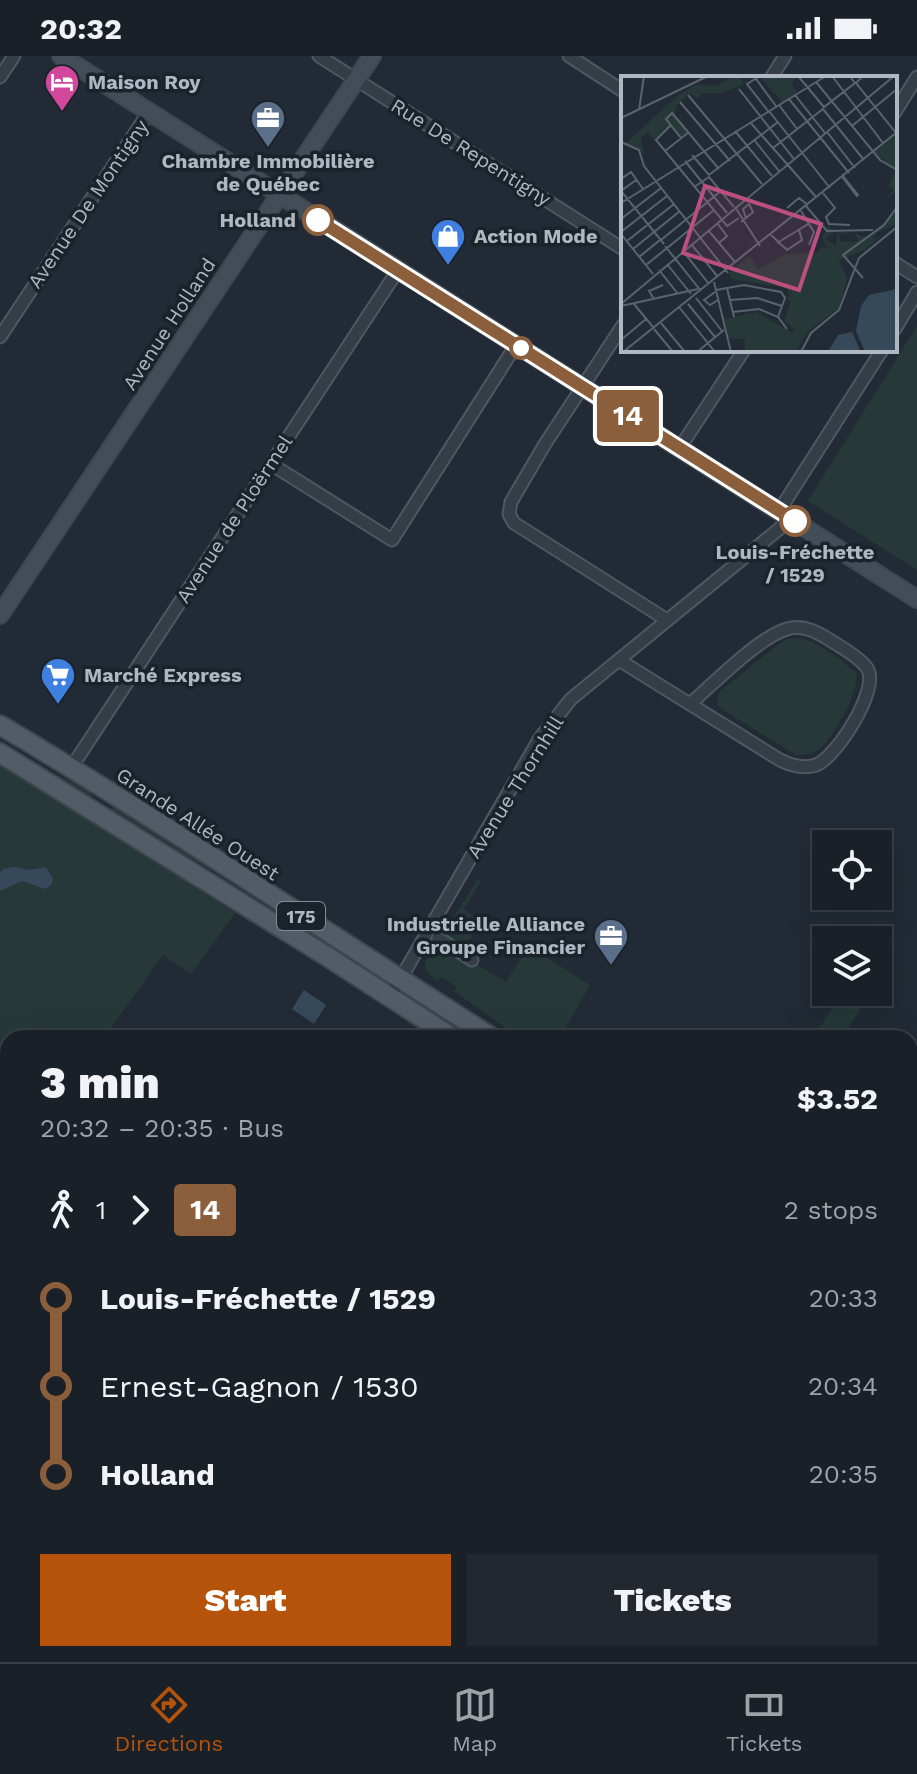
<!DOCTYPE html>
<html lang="en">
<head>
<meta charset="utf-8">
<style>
	body { margin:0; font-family:"Work Sans",sans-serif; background:#232830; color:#f1f3f6; height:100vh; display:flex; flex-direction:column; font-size:30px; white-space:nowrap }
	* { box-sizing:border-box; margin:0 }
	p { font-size:26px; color:#9fa3a8 }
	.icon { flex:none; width:44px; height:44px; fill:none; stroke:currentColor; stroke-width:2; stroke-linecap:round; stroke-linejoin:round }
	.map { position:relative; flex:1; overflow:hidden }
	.panel { position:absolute; left:0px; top:974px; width:918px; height:632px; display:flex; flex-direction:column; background:#1a2028; border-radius:24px 24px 0 0; box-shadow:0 8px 32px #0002,0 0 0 2px #383e45 }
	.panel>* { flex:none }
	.badge { padding:0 16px; border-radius:6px; font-size:28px; line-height:52px }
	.fabs { position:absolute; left:812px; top:774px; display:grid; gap:16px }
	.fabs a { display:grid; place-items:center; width:80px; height:80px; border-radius:0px; background:#1a2028; box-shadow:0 8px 32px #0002,0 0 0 2px #383e45; font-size:40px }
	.map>.badge { position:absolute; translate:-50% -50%; box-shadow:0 0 0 4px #fff }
	.legs { display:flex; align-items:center; gap:12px; height:88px; padding:0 40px; font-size:26px }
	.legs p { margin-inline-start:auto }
	.overview { display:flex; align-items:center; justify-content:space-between; height:136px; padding:0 40px }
	h1 { font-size:44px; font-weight:800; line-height:60px }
	.action { display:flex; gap:16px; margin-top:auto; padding:16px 40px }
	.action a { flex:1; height:92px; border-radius:0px; background:#b45309; color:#fff; font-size:32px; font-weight:800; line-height:92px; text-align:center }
	.action a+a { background:#232830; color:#f1f3f6 }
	ul { padding:0 40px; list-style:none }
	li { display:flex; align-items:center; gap:28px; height:88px; font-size:30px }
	li i { display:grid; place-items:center; width:12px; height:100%; margin:0 10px; background:currentColor }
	li i::after { content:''; width:20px; height:20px; margin:-10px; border:6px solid; border-radius:50%; background:#1a2028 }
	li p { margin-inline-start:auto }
	li:first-child i { background:linear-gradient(#0000 50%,currentColor 0) }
	li:last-child i { background:linear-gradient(currentColor 50%,#0000 0) }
	.status { display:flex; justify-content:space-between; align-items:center; height:56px; padding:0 40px; background:#1a2028; direction:ltr }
	.status svg { height:22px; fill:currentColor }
	.dock { display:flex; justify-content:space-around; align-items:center; height:112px; border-top:2px solid #383e45; background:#1a2028; font-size:22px; color:#9fa3a8 }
	.dock a { display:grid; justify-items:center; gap:4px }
	.dock .on { color:#b45309 }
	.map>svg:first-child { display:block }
</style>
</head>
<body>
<div class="status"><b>20:32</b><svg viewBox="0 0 49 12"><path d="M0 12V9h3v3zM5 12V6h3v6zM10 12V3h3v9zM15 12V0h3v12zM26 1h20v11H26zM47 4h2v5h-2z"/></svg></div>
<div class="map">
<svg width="917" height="1606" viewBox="0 0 917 1606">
	<rect width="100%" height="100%" fill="#222b35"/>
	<g fill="#263938">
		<path d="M 917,270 L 917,514 L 808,445 Z"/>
		<path d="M 797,582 C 820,585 837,602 856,616 C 860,636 835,677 821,692 C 815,698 805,699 796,699 L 723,654 L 717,648 L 719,636 L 784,584 Z"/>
		<path d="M 0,684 L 48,714 L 91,736 L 93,742 L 89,744 L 0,687 Z"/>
		<path d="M 0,708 L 235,857 L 191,918 L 163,899 L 104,982 L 8,982 L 8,1598 L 552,1598 L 560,1606 L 0,1606 Z"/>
		<path d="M 114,751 L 241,827 L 239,830 L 111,757 L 111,752 Z"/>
		<path d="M 478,823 L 481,825 L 464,853 L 481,866 L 460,898 L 506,926 L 529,890 L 590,929 L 560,982 L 520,982 L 454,935 L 457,931 L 441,921 L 437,925 L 426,915 L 425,907 Z"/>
		<path d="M 843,936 L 872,936 L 841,982 L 813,982 Z"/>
	</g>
	<g fill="#36495b">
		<path d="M 14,811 L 29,814 L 46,811 L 53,823 L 51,829 L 45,833 L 22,825 L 0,835 L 0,816 L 3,813 Z"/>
		<path d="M 304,934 L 326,949 L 314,968 L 292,953 Z"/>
	</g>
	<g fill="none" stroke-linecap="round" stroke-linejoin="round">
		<g stroke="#4f5860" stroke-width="15">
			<g id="street">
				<path d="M 319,0 L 623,193"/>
				<path d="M 569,0 L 623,35"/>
				<path d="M 0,21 L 14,0"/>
				<path d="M 771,22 L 785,0"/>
				<path d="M 895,56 L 917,21"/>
				<path d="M 895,207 L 917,221"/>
				<path d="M 623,269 L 545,388 L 511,446 L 509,458 L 514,467 L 667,564"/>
				<path d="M 895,273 L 917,236"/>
				<path d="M 0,281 L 149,56"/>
				<path d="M 679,393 L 744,294"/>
				<path d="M 271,408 L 392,484 L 516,289"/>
				<path d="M 779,455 L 882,294"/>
				<path d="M 619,604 L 780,704 C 792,710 803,713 816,709 C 836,702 881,632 867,612 C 860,602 843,592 833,586 C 819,577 804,568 787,573 C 759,581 713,628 690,648"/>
				<path d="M 71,712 L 398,214"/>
				<path d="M 438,882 L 472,904"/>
				<path d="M 390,941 L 540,682 L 571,643 L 779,473 L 789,462"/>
				<path d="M 910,1439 L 917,1429"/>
			</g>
		</g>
		<g stroke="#3e464f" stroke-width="20">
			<g id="secondary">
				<path d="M 61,0 L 917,543"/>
				<path d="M 0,559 L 372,0"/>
			</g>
		</g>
		<g stroke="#3e464f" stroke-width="22">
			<g id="primary">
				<path d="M 0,669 C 167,768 328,878 493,982"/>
				<path d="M 0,697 L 328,901 L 453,982"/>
				<path d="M 910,1246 L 917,1250"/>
				<path d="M 910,1276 L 917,1281"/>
			</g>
		</g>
		<use href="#street" stroke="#353d46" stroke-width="11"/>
		<use href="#secondary" stroke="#434d58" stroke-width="16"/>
		<use href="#primary" stroke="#535c66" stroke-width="18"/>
	</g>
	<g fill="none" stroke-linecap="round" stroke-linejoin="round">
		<g stroke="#fff" stroke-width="18">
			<path id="line-1" d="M 318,164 L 795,465"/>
		</g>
		<use href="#line-1" stroke="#8b5e3c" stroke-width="12"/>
	</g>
	<defs>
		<g id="hotel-pin" transform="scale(1.8)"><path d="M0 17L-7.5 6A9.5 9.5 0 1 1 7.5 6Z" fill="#d1479c" stroke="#1a222a"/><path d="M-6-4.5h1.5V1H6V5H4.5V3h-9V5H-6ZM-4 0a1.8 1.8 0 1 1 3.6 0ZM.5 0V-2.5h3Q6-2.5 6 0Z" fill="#fff"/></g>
		<g id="office-pin" transform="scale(1.8)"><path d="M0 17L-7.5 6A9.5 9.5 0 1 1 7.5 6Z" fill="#5c6f8a" stroke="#1a222a"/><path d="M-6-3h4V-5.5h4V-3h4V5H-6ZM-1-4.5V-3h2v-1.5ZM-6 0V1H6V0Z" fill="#fff"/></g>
		<g id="shop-pin" transform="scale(1.8)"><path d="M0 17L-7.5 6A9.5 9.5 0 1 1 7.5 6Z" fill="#3f7fe0" stroke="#1a222a"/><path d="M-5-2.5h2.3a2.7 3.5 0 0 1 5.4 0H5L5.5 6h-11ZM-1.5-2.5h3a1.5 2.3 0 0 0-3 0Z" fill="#fff"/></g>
		<g id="supermarket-pin" transform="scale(1.8)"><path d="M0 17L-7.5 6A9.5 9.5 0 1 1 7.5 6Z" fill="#3f7fe0" stroke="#1a222a"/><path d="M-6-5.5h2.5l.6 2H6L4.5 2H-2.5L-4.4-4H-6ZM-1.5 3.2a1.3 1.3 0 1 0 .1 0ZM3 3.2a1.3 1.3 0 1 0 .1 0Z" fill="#fff"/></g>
	</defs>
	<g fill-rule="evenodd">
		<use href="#hotel-pin" x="62" y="26"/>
		<use href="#office-pin" x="268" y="62"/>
		<use href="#shop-pin" x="448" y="180"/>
		<use href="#supermarket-pin" x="58" y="619"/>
		<use href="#office-pin" x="611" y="880"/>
	</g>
	<g fill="#fff" stroke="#8b5e3c" stroke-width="4">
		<circle cx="318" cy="164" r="14"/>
		<circle cx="521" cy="292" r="10"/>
		<circle cx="795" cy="465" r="14"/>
	</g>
	<g text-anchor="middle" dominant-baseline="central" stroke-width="7" stroke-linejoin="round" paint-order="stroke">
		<rect fill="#1a222a" stroke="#828b94" stroke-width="2" x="277" y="846" width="48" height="28" rx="6"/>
		<g font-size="18" font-weight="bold" fill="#afb8c2">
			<text x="301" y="860">175</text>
		</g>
		<g font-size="20" font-weight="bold" fill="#afb8c2" stroke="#1a222a" text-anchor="start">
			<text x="88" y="26">Maison Roy</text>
			<text x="268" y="105" text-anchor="middle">Chambre Immobilière<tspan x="268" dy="23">de Québec</tspan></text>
			<text x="474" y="180">Action Mode</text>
			<text x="84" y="619">Marché Express</text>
			<text x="585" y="868" text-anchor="end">Industrielle Alliance<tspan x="585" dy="23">Groupe Financier</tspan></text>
		</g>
		<g font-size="20" fill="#afb8c2" stroke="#1a222a">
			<text transform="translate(471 96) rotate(32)">Rue De Repentigny</text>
			<text transform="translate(88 148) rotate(-56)">Avenue De Montigny</text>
			<text transform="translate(169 268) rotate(-57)">Avenue Holland</text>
			<text transform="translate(234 463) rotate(-57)">Avenue de Ploërmel</text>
			<text transform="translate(515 731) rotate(-58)">Avenue Thornhill</text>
			<text transform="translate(198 768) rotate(33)">Grande Allée Ouest</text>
		</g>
		<g font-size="20" font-weight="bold" fill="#afb8c2" stroke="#1a222a" text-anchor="end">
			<text x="296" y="164">Holland</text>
			<text x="795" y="496" text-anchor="middle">Louis-Fréchette<tspan x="795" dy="23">/ 1529</tspan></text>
		</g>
	</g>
	<g transform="translate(621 20)">
		<rect width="276" height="276" fill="#222b35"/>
		<path d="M 111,0 L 136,0 L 120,1 L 122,8 L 101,17 L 81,17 L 77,23 L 69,17 L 56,29 L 54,38 L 68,55 L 60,62 L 49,50 L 34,64 L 26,56 L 20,62 L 23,78 L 4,68 L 57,19 L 75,9 L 96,10 ZM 175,0 L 171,8 L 176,16 L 161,26 L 140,2 ZM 276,55 L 276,115 L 264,124 L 273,113 L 267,110 L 275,95 L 252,75 ZM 276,134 L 276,148 L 256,157 L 251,163 L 259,161 L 242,175 L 218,184 L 226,202 L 218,232 L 186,256 L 175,276 L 124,276 L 124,263 L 108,263 L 104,243 L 135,236 L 172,257 L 173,253 L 163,245 L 170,225 L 165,223 L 169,220 L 165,212 L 110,203 L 108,197 L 129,180 L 137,194 L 164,178 L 195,177 L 201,170 L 207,174 L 201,161 L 208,149 L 213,157 L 204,163 L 215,170 L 216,156 L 232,157 L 218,158 L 219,166 L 238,165 L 233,157 L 246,162 Z" fill="#263938"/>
		<path d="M 276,213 L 276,276 L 244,276 L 235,255 L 240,230 L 248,219 ZM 231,256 L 240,276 L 207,276 L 217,259 Z" fill="#36495b"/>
		<path fill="none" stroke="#5a636d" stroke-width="2" d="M 139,0 L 126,8 L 147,35M 177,0 L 203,31 L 234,7 L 229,0M 211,0 L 262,67M 242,0 L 235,7 L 275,57M 135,3 L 155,30M 195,6 L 259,84 L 276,94M 118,13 L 173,83M 67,19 L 141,108M 174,19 L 204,57M 168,23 L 228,97M 59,26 L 109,85M 158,29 L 176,53M 18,34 L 23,0M 148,35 L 209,112M 0,42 L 87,0M 129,46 L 195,121M 50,49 L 35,64 L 106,150 L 118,142M 231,50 L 276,13M 114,55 L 151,100M 206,56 L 234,92M 60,62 L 45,43 L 51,37 L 98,93M 134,65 L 158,95M 0,66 L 18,74 L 23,90 L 107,197M 152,72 L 202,33 L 243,84M 44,75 L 68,56M 71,79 L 88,99 L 157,46M 64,85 L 106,137M 222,100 L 237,119 L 236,120 L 222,102 ZM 0,103 L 10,96 L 22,113M 15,104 L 0,115 L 43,168M 73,111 L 88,101 L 113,131M 202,117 L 214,132 L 205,141 L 208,148 L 229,149M 0,127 L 205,0M 185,130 L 206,155 L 252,154M 114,131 L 139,170M 166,132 L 178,122 L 187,129M 180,135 L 193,156 L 188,169M 0,143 L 40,112M 120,146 L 131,137 L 132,136 L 128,128 L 122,133 L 125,142M 96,147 L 106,160 L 98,167M 87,154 L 114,186M 0,156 L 46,120M 0,158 L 32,198M 150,159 L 166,174 L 181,164 L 178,154M 40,164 L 100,115M 6,165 L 53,128M 156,167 L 189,147M 70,168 L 97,201M 44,170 L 80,215M 12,173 L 59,135M 62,175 L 88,208M 18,181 L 39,164M 46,188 L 70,218M 25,189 L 93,134M 38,194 L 57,218M 242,202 L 222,179 L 263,149 L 276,131M 93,206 L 110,276M 106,212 L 113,241M 95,214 L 123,209 L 160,216 L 164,222 L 157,241M 94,216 L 83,224 L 89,229 L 97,224M 75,222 L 101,255M 33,223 L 28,215 L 42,209M 109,224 L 136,222 L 161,230M 0,228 L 273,0M 13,228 L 32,251M 67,228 L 94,261M 0,230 L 77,213M 58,231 L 94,276M 112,236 L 138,233 L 157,241 L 166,253M 40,247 L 64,276M 33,253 L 52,276M 0,264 L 25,243M 2,276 L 276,56M 76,276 L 103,254M 180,276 L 190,257 L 218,234 L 238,182 L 276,151"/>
		<path fill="#bb507f" fill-opacity="0.15" stroke="#bb507f" stroke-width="4" d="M 84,110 L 200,148 L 178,214 L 62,177 Z"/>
		<rect width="276" height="276" fill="none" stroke="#afb8c2" stroke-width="4"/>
	</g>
</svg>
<div class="fabs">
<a><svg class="icon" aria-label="locate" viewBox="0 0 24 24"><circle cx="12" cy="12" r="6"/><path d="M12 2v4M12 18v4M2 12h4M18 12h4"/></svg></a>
<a><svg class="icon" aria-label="layers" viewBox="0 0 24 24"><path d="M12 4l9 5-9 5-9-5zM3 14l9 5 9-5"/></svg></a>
</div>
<b class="badge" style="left:628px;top:360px;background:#8b5e3c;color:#fff">14</b>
<section class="panel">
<div class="overview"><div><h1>3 min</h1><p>20:32 – 20:35 · Bus</p></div><b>$3.52</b></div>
<div class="legs"><svg class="icon" aria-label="walk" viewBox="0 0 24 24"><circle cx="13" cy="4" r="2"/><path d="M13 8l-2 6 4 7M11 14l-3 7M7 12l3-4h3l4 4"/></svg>1<svg class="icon" aria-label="forward" viewBox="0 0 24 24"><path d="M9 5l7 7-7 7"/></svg><b class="badge" style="background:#8b5e3c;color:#fff">14</b><p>2 stops</p></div>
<ul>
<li><i style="color:#8b5e3c"></i><b>Louis-Fréchette / 1529</b><p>20:33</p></li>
<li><i style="color:#8b5e3c"></i><span>Ernest-Gagnon / 1530</span><p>20:34</p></li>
<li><i style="color:#8b5e3c"></i><b>Holland</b><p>20:35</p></li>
</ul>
<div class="action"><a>Start</a><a>Tickets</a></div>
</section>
</div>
<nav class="dock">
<a class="on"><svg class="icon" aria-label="directions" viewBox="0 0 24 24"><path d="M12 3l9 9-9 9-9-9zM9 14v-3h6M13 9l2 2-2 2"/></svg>Directions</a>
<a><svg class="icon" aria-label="map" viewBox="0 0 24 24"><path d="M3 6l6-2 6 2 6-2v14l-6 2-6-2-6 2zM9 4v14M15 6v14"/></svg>Map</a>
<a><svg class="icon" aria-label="tickets" viewBox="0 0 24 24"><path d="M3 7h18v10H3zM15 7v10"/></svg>Tickets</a>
</nav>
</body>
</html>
